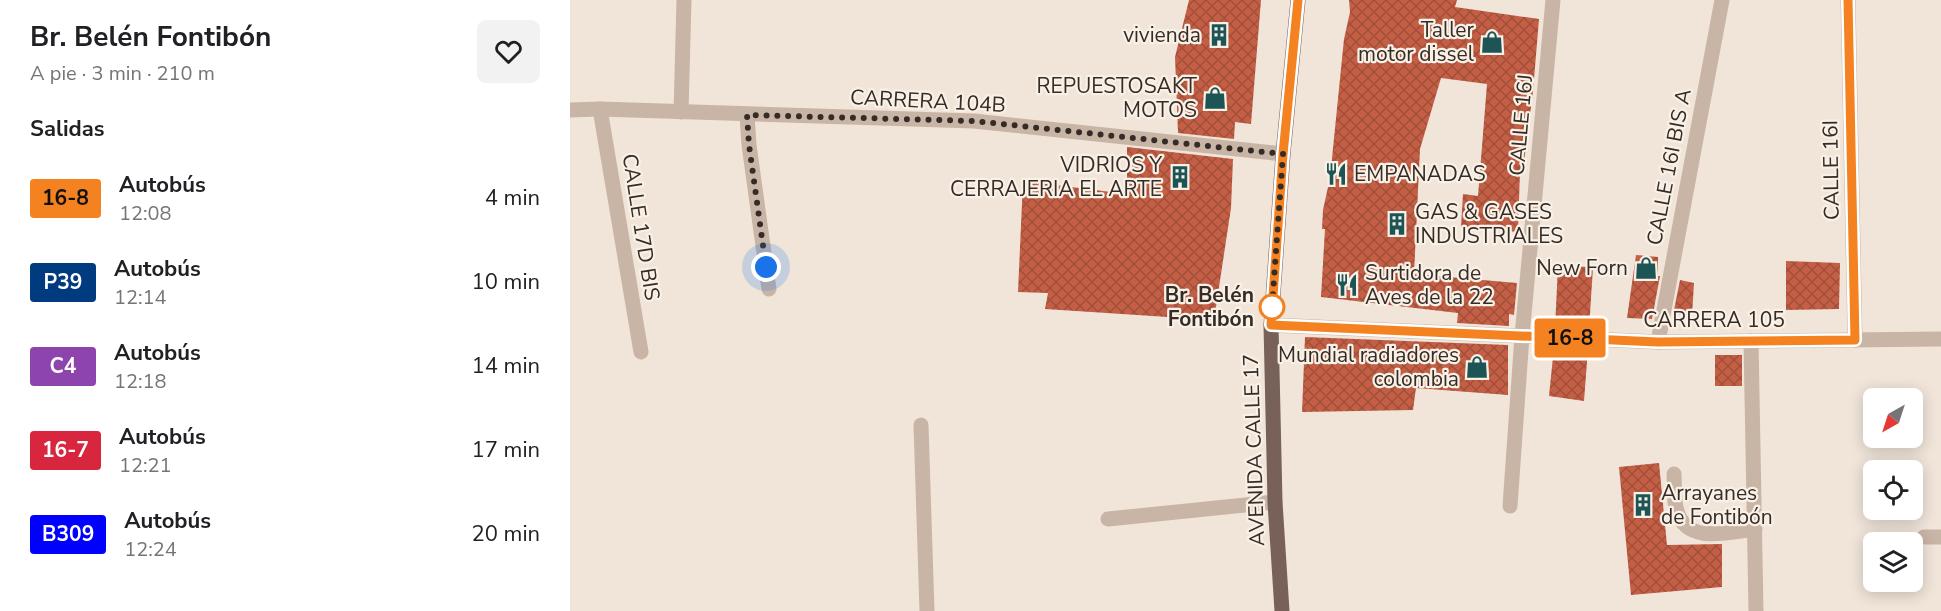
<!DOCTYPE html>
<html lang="es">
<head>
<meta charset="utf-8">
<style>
	body { margin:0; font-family:"Nunito Sans",sans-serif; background:#f2f2f2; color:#202124; height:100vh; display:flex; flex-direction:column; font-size:22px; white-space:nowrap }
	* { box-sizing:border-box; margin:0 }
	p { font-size:20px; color:#757577 }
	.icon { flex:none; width:33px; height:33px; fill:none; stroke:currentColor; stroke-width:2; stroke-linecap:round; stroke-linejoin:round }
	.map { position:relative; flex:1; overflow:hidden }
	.side { display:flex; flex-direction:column; background:#fff; width:570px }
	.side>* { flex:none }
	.badge { padding:0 12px; border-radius:4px; font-size:21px; line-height:39px }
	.needle { width:39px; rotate:219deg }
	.tools { position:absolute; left:1293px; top:388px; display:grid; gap:12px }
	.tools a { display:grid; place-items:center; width:60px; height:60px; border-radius:9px; background:#fff; box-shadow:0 3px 15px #0003; font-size:30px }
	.you { position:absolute; width:30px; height:30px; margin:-15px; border:4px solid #fff; border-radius:50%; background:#1a73e8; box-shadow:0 0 0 9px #1a73e833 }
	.map>.badge { position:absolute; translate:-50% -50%; box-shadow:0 0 0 3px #fff }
	h2 { padding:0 30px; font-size:22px; line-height:54px }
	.round { display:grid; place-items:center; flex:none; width:63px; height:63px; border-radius:9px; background:#f2f2f2 }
	.overview { display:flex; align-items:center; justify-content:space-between; height:102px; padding:0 30px }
	h1 { font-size:28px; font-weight:700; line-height:45px }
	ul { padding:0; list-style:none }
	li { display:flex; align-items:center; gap:18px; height:84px; padding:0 30px }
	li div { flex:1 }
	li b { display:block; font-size:22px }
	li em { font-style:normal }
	li .badge { min-width:66px; font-weight:700; text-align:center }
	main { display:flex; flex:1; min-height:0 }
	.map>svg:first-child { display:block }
</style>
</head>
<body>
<main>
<section class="side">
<div class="overview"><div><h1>Br. Belén Fontibón</h1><p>A pie · 3 min · 210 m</p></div><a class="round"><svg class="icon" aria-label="heart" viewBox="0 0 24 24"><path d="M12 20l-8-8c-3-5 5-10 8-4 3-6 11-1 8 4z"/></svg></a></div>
<h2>Salidas</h2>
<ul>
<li><span class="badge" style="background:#f58220;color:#111">16-8</span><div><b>Autobús</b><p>12:08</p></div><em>4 min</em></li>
<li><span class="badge" style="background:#003b80;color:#fff">P39</span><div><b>Autobús</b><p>12:14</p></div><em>10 min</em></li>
<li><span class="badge" style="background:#8e44ad;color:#fff">C4</span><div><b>Autobús</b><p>12:18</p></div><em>14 min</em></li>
<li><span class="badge" style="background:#d7263d;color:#fff">16-7</span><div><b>Autobús</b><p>12:21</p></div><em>17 min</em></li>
<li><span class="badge" style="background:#00f;color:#fff">B309</span><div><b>Autobús</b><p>12:24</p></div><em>20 min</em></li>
</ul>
</section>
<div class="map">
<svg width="1371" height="611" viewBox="0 0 1371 611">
	<defs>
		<pattern id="building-cross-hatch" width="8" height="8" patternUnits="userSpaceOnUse" patternTransform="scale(1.5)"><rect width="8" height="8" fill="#c45f45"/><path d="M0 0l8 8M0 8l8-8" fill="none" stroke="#a04f3a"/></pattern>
	</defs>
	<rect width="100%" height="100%" fill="#f1e5da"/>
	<g fill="url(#building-cross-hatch)">
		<path d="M 619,0 L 691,0 L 681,124 L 665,122 L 664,139 L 608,133 L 605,57 Z"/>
		<path d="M 779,0 L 887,0 L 885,7 L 969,19 L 963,91 L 953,170 L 950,170 L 948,232 L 891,227 L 893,194 L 908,196 L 917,84 L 871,78 L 850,149 L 844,274 L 947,283 L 944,315 L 939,314 L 939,326 L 887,323 L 888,313 L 751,297 L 755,229 L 752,229 L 753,210 L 760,178 L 774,39 L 780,12 Z"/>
		<path d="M 557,147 L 663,159 L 661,208 L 644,320 L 475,309 L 478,293 L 448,292 L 453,181 L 557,194 Z"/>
		<path d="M 1066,255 L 1088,257 L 1088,276 L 1090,276 L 1082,319 L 1057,318 Z"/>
		<path d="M 1216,261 L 1270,263 L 1269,309 L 1216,310 Z"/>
		<path d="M 988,266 L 1023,267 L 1019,329 L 985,328 Z"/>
		<path d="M 1110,280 L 1124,283 L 1122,315 L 1103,315 Z"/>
		<path d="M 735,337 L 938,345 L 938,395 L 846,388 L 843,410 L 732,412 Z"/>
		<path d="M 984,347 L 1018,349 L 1014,401 L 979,396 Z"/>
		<rect x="1145" y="355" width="27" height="31"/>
		<path d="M 1089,463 L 1097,545 L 1152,544 L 1152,587 L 1061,595 L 1049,467 Z"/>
	</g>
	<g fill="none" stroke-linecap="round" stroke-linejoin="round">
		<g stroke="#c9b5a6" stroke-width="15">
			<path d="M 1278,0 L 1285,340"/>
			<path d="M 30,109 L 71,352"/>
			<path d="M 0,110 L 30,109 L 404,121 L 713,154"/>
			<path d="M 111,112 L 114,0"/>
			<path d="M 177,115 L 179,145 L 199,289"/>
			<path d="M 701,325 L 1088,342 L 1371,339"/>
			<path d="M 1181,341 L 1186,611"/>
			<path d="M 1088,342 L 1152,0"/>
			<path d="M 351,425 L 357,611"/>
			<path d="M 1104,474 C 1105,486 1103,500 1107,511 C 1117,545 1159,532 1185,529"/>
			<path d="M 940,506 L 952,336 L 983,0"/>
			<path d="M 538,519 L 705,502"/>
			<path d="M 1354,537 L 1371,537"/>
		</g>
		<path stroke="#776158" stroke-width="15" d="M 712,611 L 705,502 L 701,325 L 713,154 L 728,0"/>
	</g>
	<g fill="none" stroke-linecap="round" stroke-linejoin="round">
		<g stroke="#fff" stroke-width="14">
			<path id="line" d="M 728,0 L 713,154 L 701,325 L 1088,342 L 1285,340 L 1278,0"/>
		</g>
		<use href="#line" stroke="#f58220" stroke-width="9"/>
		<path stroke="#352b27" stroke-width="6" stroke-dasharray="0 10.8" d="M 196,267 L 179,145 L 177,115 L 404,121 L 713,154 L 702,307"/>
	</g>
	<defs>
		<g id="building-bare" transform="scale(1.8)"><path d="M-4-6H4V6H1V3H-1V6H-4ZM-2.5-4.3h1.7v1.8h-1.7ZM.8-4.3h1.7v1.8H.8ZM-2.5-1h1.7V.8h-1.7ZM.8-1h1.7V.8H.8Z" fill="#1d5556" stroke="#f9f0e6" stroke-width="2.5" paint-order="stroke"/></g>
		<g id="shop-bare" transform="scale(1.8)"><path d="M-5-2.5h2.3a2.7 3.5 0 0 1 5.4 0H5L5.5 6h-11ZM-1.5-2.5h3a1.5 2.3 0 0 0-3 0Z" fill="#1d5556" stroke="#f9f0e6" stroke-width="2.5" paint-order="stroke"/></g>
		<g id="restaurant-bare" transform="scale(1.8)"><path d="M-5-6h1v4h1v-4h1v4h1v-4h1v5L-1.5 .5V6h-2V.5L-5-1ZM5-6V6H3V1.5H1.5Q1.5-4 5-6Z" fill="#1d5556" stroke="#f9f0e6" stroke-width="2.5" paint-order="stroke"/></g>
	</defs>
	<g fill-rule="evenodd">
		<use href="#building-bare" x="649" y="35"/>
		<use href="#shop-bare" x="922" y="42"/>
		<use href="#shop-bare" x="645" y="98"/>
		<use href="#restaurant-bare" x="766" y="174"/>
		<use href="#building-bare" x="610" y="177"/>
		<use href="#building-bare" x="827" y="224"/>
		<use href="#shop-bare" x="1076" y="268"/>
		<use href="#restaurant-bare" x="777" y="285"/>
		<use href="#shop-bare" x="907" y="367"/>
		<use href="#building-bare" x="1073" y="505"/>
	</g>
	<circle fill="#fff" stroke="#f58220" stroke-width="3" cx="702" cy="307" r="12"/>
	<g text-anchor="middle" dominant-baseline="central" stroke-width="4.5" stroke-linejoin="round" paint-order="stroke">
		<g font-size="21" fill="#352b27" stroke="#f9f0e6" text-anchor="end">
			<text x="904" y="30">Taller<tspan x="904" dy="24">motor dissel</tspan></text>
			<text x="631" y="35">vivienda</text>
			<text x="627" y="86">REPUESTOSAKT<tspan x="627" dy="24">MOTOS</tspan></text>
			<text x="592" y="165">VIDRIOS Y<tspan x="592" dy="24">CERRAJERIA EL ARTE</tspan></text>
			<text x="784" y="174" text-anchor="start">EMPANADAS</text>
			<text x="845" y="212" text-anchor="start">GAS &amp; GASES<tspan x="845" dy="24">INDUSTRIALES</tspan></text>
			<text x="1058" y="268">New Forn</text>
			<text x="795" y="273" text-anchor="start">Surtidora de<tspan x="795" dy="24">Aves de la 22</tspan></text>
			<text x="889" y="355">Mundial radiadores<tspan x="889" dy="24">colombia</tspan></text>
			<text x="1091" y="493" text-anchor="start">Arrayanes<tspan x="1091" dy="24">de Fontibón</tspan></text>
		</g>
		<g font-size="21" fill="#352b27" stroke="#f9f0e6">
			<text transform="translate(358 101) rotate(3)">CARRERA 104B</text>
			<text transform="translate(951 125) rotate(-85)">CALLE 16J</text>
			<text transform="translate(1099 167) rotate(-79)">CALLE 16I BIS A</text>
			<text transform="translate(1261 170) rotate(-91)">CALLE 16I</text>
			<text transform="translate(71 227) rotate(81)">CALLE 17D BIS</text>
			<text x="1144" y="320">CARRERA 105</text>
			<text transform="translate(684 450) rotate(-92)">AVENIDA CALLE 17</text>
		</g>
		<g font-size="21" font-weight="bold" fill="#352b27" stroke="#f9f0e6" text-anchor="end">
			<text x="684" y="295">Br. Belén<tspan x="684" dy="24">Fontibón</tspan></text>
		</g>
	</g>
</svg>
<div class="tools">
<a><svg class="needle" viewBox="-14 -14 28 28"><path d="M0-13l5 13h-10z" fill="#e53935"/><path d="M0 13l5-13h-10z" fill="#757577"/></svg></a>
<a><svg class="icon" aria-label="locate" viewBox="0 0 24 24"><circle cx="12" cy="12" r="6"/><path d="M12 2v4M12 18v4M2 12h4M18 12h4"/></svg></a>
<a><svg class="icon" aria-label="layers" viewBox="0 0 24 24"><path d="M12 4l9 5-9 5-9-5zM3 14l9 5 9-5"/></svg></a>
</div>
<div class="you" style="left:196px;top:267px"></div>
<b class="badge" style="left:1000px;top:338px;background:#f58220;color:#111">16-8</b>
</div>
</main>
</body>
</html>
